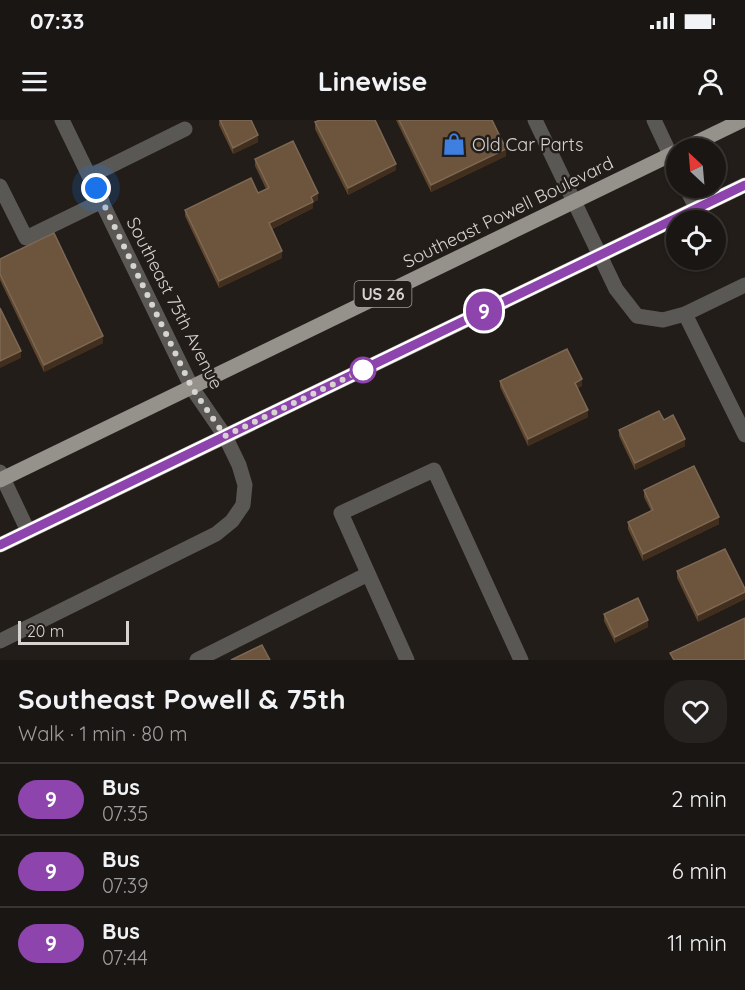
<!DOCTYPE html>
<html lang="en">
<head>
<meta charset="utf-8">
<style>
	body { margin:0; font-family:Quicksand,sans-serif; background:#272321; color:#f1f3f6; height:100vh; display:flex; flex-direction:column; font-size:22px; white-space:nowrap }
	* { box-sizing:border-box; margin:0 }
	p { font-size:20px; color:#9f9fa0 }
	.icon { flex:none; width:33px; height:33px; fill:none; stroke:currentColor; stroke-width:2; stroke-linecap:round; stroke-linejoin:round }
	.map { position:relative; height:540px; overflow:hidden }
	.panel { display:flex; flex-direction:column; background:#1a1613; flex:1 }
	.panel>* { flex:none }
	.badge { padding:0 12px; border-radius:20px; font-size:21px; line-height:39px }
	.needle { width:39px; rotate:334deg }
	.buttons { position:absolute; left:666px; top:18px; display:grid; gap:12px }
	.buttons a { display:grid; place-items:center; width:60px; height:60px; border-radius:50%; background:#1a1613; box-shadow:0 2px 4px #0004,0 0 0 2px #383533; font-size:30px }
	.scale { position:absolute; left:18px; bottom:15px; width:111px; box-sizing:border-box; padding-left:6px; border:3px solid #d6d3d0; border-top:0; font-size:16px; line-height:21px; white-space:nowrap; color:#d6d3d0; -webkit-text-stroke:4px #221d19; paint-order:stroke }
	.you { position:absolute; width:30px; height:30px; margin:-15px; border:4px solid #fff; border-radius:50%; background:#1a73e8; box-shadow:0 0 0 9px #1a73e833 }
	.map>.badge { position:absolute; translate:-50% -50%; box-shadow:0 0 0 3px #fff }
	.round { display:grid; place-items:center; flex:none; width:63px; height:63px; border-radius:24px; background:#272321 }
	.overview { display:flex; align-items:center; justify-content:space-between; height:102px; padding:0 18px }
	h1 { font-size:28px; font-weight:800; line-height:45px }
	ul { padding:0; list-style:none }
	li { display:flex; align-items:center; gap:18px; height:72px; padding:0 18px; border-top:2px solid #383533 }
	li div { flex:1 }
	li b { display:block; font-size:22px }
	li em { font-style:normal }
	li .badge { min-width:66px; font-weight:700; text-align:center }
	.status { display:flex; justify-content:space-between; align-items:center; height:42px; padding:0 30px; background:#1a1613; direction:ltr }
	.status svg { height:16px; fill:currentColor }
	header { display:flex; justify-content:space-between; align-items:center; height:78px; padding:0 18px; background:#1a1613; font-size:27px; font-weight:800 }
	.map>svg:first-child { display:block }
</style>
</head>
<body>
<div class="status"><b>07:33</b><svg viewBox="0 0 49 12"><path d="M0 12V9h3v3zM5 12V6h3v6zM10 12V3h3v9zM15 12V0h3v12zM26 1h20v11H26zM47 4h2v5h-2z"/></svg></div>
<header><svg class="icon" aria-label="menu" viewBox="0 0 24 24"><path d="M4 6h16M4 12h16M4 18h16"/></svg>Linewise<svg class="icon" aria-label="person" viewBox="0 0 24 24"><circle cx="12" cy="8" r="4"/><path d="M4 21q1-7 8-7t8 7"/></svg></header>
<div class="map">
<svg width="745" height="540" viewBox="0 0 745 540">
	<rect width="100%" height="100%" fill="#221d19"/>
	<g fill="none" stroke-linecap="round" stroke-linejoin="round">
		<g stroke="#5a5855" stroke-width="15">
			<path d="M 535,0 L 616,169 L 637,196 L 663,200 L 685,194 L 745,165"/>
			<path d="M 654,0 L 676,47"/>
			<path d="M 90,56 L 185,9"/>
			<path d="M 0,66 L 26,118 L 102,81"/>
			<path d="M 686,68 L 697,89"/>
			<path d="M 685,194 L 745,315"/>
			<path d="M 0,352 L 28,411"/>
			<path d="M 0,521 L 216,414 L 232,401 L 243,385 L 245,365 L 239,345 L 225,316 L 192,268 L 62,0"/>
			<path d="M 197,540 L 368,454"/>
			<path d="M 407,540 L 341,393 L 434,350 L 521,540"/>
		</g>
		<g stroke="#95918b" stroke-width="15">
			<path d="M 685,28 L 743,0"/>
			<path d="M 0,360 L 676,32"/>
			<path d="M 0,425 L 745,65"/>
		</g>
	</g>
	<g fill="#5f452b">
		<path d="M 219,0 L 251,0 L 258,22 L 233,34 L 219,5 Z"/>
		<path d="M 396,0 L 492,0 L 506,36 L 431,72 Z"/>
		<path d="M 315,2 L 396,50 L 348,75 L 315,9 Z"/>
		<path d="M 255,39 L 318,80 L 313,82 L 313,88 L 272,109 L 282,138 L 219,168 L 185,96 L 185,90 L 258,73 L 266,69 L 255,46 Z"/>
		<path d="M 0,139 L 103,223 L 44,252 L 0,160 Z"/>
		<path d="M 500,261 L 582,266 L 577,268 L 588,297 L 528,326 L 500,267 Z"/>
		<path d="M 619,310 L 685,326 L 635,350 L 619,316 Z"/>
		<path d="M 644,370 L 719,404 L 643,441 L 628,409 L 628,402 L 651,391 L 644,377 Z"/>
		<path d="M 677,451 L 745,469 L 745,479 L 698,502 L 677,458 Z"/>
		<path d="M 604,494 L 648,507 L 615,523 L 604,501 Z"/>
	</g>
	<g fill="#412e1d">
		<path d="M 258,15 L 258,22 L 233,34 L 233,28 Z"/>
		<path d="M 506,29 L 506,36 L 431,72 L 431,65 Z"/>
		<path d="M 396,44 L 396,50 L 348,75 L 348,68 Z"/>
		<path d="M 318,73 L 318,80 L 313,82 L 313,88 L 269,110 L 269,103 L 311,77 Z"/>
		<path d="M 282,131 L 282,138 L 219,168 L 219,161 Z"/>
		<path d="M 103,216 L 103,223 L 44,252 L 44,245 Z"/>
		<path d="M 21,231 L 21,238 L 0,248 L 0,241 Z"/>
		<path d="M 582,259 L 582,266 L 575,269 L 575,263 Z"/>
		<path d="M 588,290 L 588,297 L 528,326 L 528,319 Z"/>
		<path d="M 685,319 L 685,326 L 635,350 L 635,343 Z"/>
		<path d="M 719,397 L 719,404 L 643,441 L 643,434 Z"/>
		<path d="M 745,472 L 745,479 L 698,502 L 698,495 Z"/>
		<path d="M 648,500 L 648,507 L 615,523 L 615,517 Z"/>
	</g>
	<g fill="#6c543d" stroke="#7c6854" stroke-width="1.5">
		<path d="M 220,0 L 251,0 L 258,15 L 233,28 Z"/>
		<path d="M 320,0 L 375,0 L 396,44 L 348,68 L 315,2 Z"/>
		<path d="M 399,0 L 492,0 L 506,29 L 431,65 Z"/>
		<path d="M 293,21 L 318,73 L 311,77 L 313,82 L 269,103 L 282,131 L 219,161 L 185,90 L 251,58 L 258,73 L 269,68 L 255,39 Z"/>
		<path d="M 54,113 L 103,216 L 44,245 L 0,154 L 0,139 Z"/>
		<path d="M 0,188 L 21,231 L 0,241 Z"/>
		<path d="M 567,229 L 582,259 L 575,263 L 588,290 L 528,319 L 500,261 Z"/>
		<path d="M 659,291 L 664,300 L 673,295 L 685,319 L 635,343 L 619,310 Z"/>
		<path d="M 694,346 L 719,397 L 643,434 L 628,402 L 653,390 L 644,370 Z"/>
		<path d="M 725,429 L 745,469 L 745,472 L 698,495 L 677,451 Z"/>
		<path d="M 638,478 L 648,500 L 615,517 L 604,494 Z"/>
		<path d="M 745,498 L 745,540 L 674,540 L 670,533 Z"/>
		<path d="M 262,525 L 270,540 L 231,540 Z"/>
	</g>
	<g fill="none" stroke-linecap="round" stroke-linejoin="round">
		<g stroke="#fff" stroke-width="14">
			<path id="line" d="M 0,425 L 745,65"/>
		</g>
		<use href="#line" stroke="#8e44ad" stroke-width="9"/>
		<path stroke="#d6d3d0" stroke-width="6" stroke-dasharray="0 10.8" d="M 96,68 L 192,268 L 225,316 L 363,250"/>
	</g>
	<defs>
		<g id="shop-bare" transform="scale(1.8)"><path d="M-5-2.5h2.3a2.7 3.5 0 0 1 5.4 0H5L5.5 6h-11ZM-1.5-2.5h3a1.5 2.3 0 0 0-3 0Z" fill="#3f7fe0" stroke="#221d19" stroke-width="2.5" paint-order="stroke"/></g>
	</defs>
	<g fill-rule="evenodd">
		<use href="#shop-bare" x="454" y="24"/>
	</g>
	<circle fill="#fff" stroke="#8e44ad" stroke-width="3" cx="363" cy="250" r="12"/>
	<g text-anchor="middle" dominant-baseline="central" stroke-width="5" stroke-linejoin="round" paint-order="stroke">
		<rect fill="#221d19" stroke="#a09c99" stroke-width="1.5" x="354.5" y="161" width="57" height="26" rx="4.5"/>
		<g font-size="16" font-weight="bold" fill="#d6d3d0">
			<text x="383" y="174">US 26</text>
		</g>
		<g font-size="18" fill="#d6d3d0" stroke="#221d19" text-anchor="start">
			<text x="472" y="24">Old Car Parts</text>
		</g>
		<g font-size="18" fill="#d6d3d0" stroke="#221d19">
			<text transform="translate(508 92) rotate(-26)">Southeast Powell Boulevard</text>
			<text transform="translate(175 183) rotate(63)">Southeast 75th Avenue</text>
		</g>
	</g>
</svg>
<div class="buttons">
<a><svg class="needle" viewBox="-14 -14 28 28"><path d="M0-13l5 13h-10z" fill="#e53935"/><path d="M0 13l5-13h-10z" fill="#9f9fa0"/></svg></a>
<a><svg class="icon" aria-label="locate" viewBox="0 0 24 24"><circle cx="12" cy="12" r="6"/><path d="M12 2v4M12 18v4M2 12h4M18 12h4"/></svg></a>
</div>
<div class="scale">20 m</div>
<div class="you" style="left:96px;top:68px"></div>
<b class="badge" style="left:484px;top:191px;background:#8e44ad;color:#fff">9</b>
</div>
<section class="panel">
<div class="overview"><div><h1>Southeast Powell &amp; 75th</h1><p>Walk · 1 min · 80 m</p></div><a class="round"><svg class="icon" aria-label="heart" viewBox="0 0 24 24"><path d="M12 20l-8-8c-3-5 5-10 8-4 3-6 11-1 8 4z"/></svg></a></div>
<ul>
<li><span class="badge" style="background:#8e44ad;color:#fff">9</span><div><b>Bus</b><p>07:35</p></div><em>2 min</em></li>
<li><span class="badge" style="background:#8e44ad;color:#fff">9</span><div><b>Bus</b><p>07:39</p></div><em>6 min</em></li>
<li><span class="badge" style="background:#8e44ad;color:#fff">9</span><div><b>Bus</b><p>07:44</p></div><em>11 min</em></li>
</ul>
</section>
</body>
</html>
